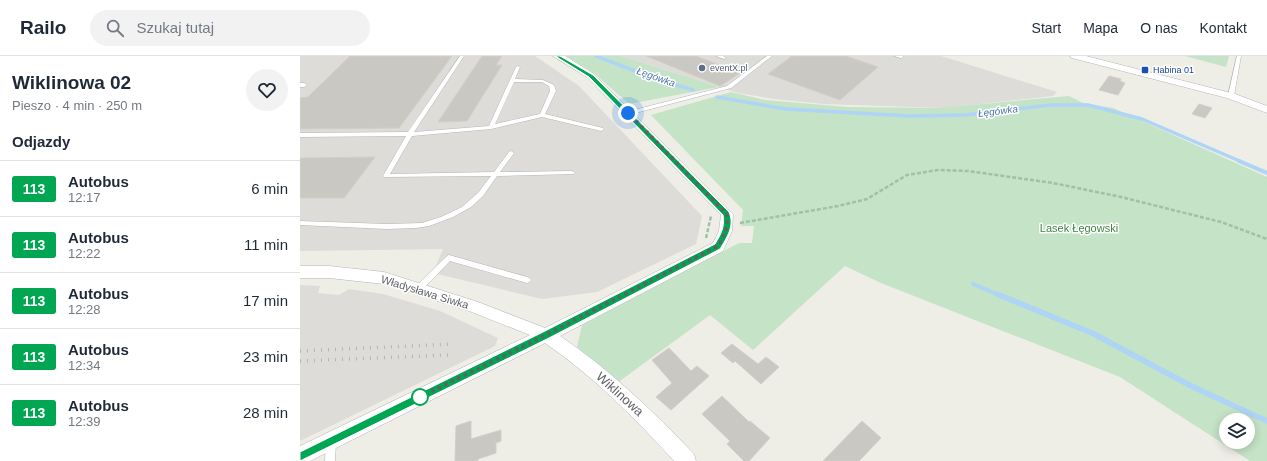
<!DOCTYPE html>
<html lang="pl">
<head>
<meta charset="utf-8">
<style>
	body { margin:0; font-family:Arial,sans-serif; background:#f2f2f3; color:#1f2937; height:100vh; display:flex; flex-direction:column; font-size:15px; white-space:nowrap }
	* { box-sizing:border-box; margin:0 }
	p { font-size:13px; color:#747a83 }
	.icon { flex:none; width:22px; height:22px; fill:none; stroke:currentColor; stroke-width:2; stroke-linecap:round; stroke-linejoin:round }
	.map { position:relative; flex:1; overflow:hidden }
	.details { display:flex; flex-direction:column; background:#fff; width:300px }
	.details>* { flex:none }
	.badge { padding:0 8px; border-radius:3px; font-size:14px; line-height:26px }
	.fabs { position:absolute; left:919px; top:357px; display:grid; gap:8px }
	.fabs a { display:grid; place-items:center; width:36px; height:36px; border-radius:50%; background:#fff; box-shadow:0 2px 10px #0003; font-size:20px }
	.you { position:absolute; width:20px; height:20px; margin:-10px; border:3px solid #fff; border-radius:50%; background:#1a73e8; box-shadow:0 0 0 6px #1a73e833 }
	.map>.badge { position:absolute; translate:-50% -50%; box-shadow:0 0 0 2px #fff }
	h2 { padding:0 12px; font-size:15px; line-height:36px }
	.round { display:grid; place-items:center; flex:none; width:42px; height:42px; border-radius:21px; background:#f2f2f3 }
	.summary { display:flex; align-items:center; justify-content:space-between; height:68px; padding:0 12px }
	h1 { font-size:19px; font-weight:600; line-height:30px }
	ul { padding:0; list-style:none }
	li { display:flex; align-items:center; gap:12px; height:56px; padding:0 12px; border-top:1px solid #e0e1e3 }
	li div { flex:1 }
	li b { display:block; font-size:15px }
	li em { font-style:normal }
	li .badge { min-width:44px; font-weight:700; text-align:center }
	header { display:flex; align-items:center; gap:24px; box-sizing:border-box; height:56px; padding:0 20px; background:#fff; border-bottom:1px solid #e0e1e3 }
	header strong { font-size:19px }
	nav { display:flex; gap:22px; margin-inline-start:auto; font-size:14px }
	.search { width:280px; height:36px; background:#f2f2f3; display:flex; align-items:center; gap:10px; box-sizing:border-box; padding:0 14px; border-radius:22px; color:#747a83; font-size:15px }
	main { display:flex; flex:1; min-height:0 }
	.map>svg:first-child { display:block }
</style>
</head>
<body>
<header>
<strong>Railo</strong>
<div class="search"><svg class="icon" aria-label="search" viewBox="0 0 24 24"><circle cx="10" cy="10" r="6"/><path d="M15 15l6 6"/></svg>Szukaj tutaj</div>
<nav><a>Start</a><a>Mapa</a><a>O nas</a><a>Kontakt</a></nav>
</header>
<main>
<section class="details">
<div class="summary"><div><h1>Wiklinowa 02</h1><p>Pieszo · 4 min · 250 m</p></div><a class="round"><svg class="icon" aria-label="heart" viewBox="0 0 24 24"><path d="M12 20l-8-8c-3-5 5-10 8-4 3-6 11-1 8 4z"/></svg></a></div>
<h2>Odjazdy</h2>
<ul>
<li><span class="badge" style="background:#00a651;color:#fff">113</span><div><b>Autobus</b><p>12:17</p></div><em>6 min</em></li>
<li><span class="badge" style="background:#00a651;color:#fff">113</span><div><b>Autobus</b><p>12:22</p></div><em>11 min</em></li>
<li><span class="badge" style="background:#00a651;color:#fff">113</span><div><b>Autobus</b><p>12:28</p></div><em>17 min</em></li>
<li><span class="badge" style="background:#00a651;color:#fff">113</span><div><b>Autobus</b><p>12:34</p></div><em>23 min</em></li>
<li><span class="badge" style="background:#00a651;color:#fff">113</span><div><b>Autobus</b><p>12:39</p></div><em>28 min</em></li>
</ul>
</section>
<div class="map">
<svg width="967" height="405" viewBox="0 0 967 405">
	<rect width="100%" height="100%" fill="#eeede6"/>
	<g fill="#dddcd8">
		<path d="M 0,0 L 235,0 L 279,30 L 402,160 L 396,188 L 297,236 L 242,243 L 133,217 L 143,193 L 0,195 Z"/>
		<path d="M 321,0 L 641,0 L 757,36 L 753,40 L 644,52 L 524,48 L 474,43 L 438,37 Z"/>
		<path d="M 0,229 L 20,230 L 18,237 L 39,239 L 49,233 L 83,238 L 140,255 L 198,282 L 195,290 L 0,385 Z"/>
	</g>
	<g fill="#c5e3c7" fill-rule="evenodd">
		<path d="M 266,0 L 321,0 L 419,31 L 329,48 L 294,17 Z"/>
		<path d="M 885,0 L 929,0 L 926,11 Z"/>
		<path d="M 431,36 L 465,44 L 547,51 L 638,52 L 769,40 L 783,47 L 813,52 L 967,121 L 967,405 L 950,405 L 820,321 L 581,227 L 545,210 L 453,294 L 410,259 L 317,327 L 277,291 L 282,269 L 439,187 L 452,187 L 454,170 L 441,170 L 443,154 L 351,59 ZM 926,364 L 948,364 L 948,386 L 926,386 Z"/>
	</g>
	<g fill="none" stroke-linecap="round" stroke-linejoin="round">
		<g stroke="#aed4f6" stroke-width="3.5">
			<path d="M 296,0 L 359,24 L 393,34"/>
			<path d="M 417,41 L 485,53 L 609,60 L 665,59 L 751,49 L 788,49 L 842,63 L 942,106"/>
		</g>
		<g stroke="#aed4f6" stroke-width="4">
			<path d="M 939,105 L 967,117"/>
			<path d="M 673,228 L 699,239"/>
		</g>
		<path stroke="#aed4f6" stroke-width="5.5" d="M 697,238 L 794,278 L 891,330 L 967,365"/>
	</g>
	<g fill="#cac8c3" stroke="#d3cfc5">
		<path d="M 50,0 L 152,0 L 99,72 L 0,73 L 0,42 L 8,41 Z"/>
		<path d="M 182,0 L 202,0 L 196,9 L 202,9 L 167,65 L 138,66 Z"/>
		<path d="M 346,0 L 396,0 L 440,17 L 420,30 Z"/>
		<path d="M 492,0 L 546,0 L 578,11 L 540,44 L 468,18 Z"/>
		<path d="M 809,20 L 821,23 L 820,25 L 825,27 L 818,39 L 799,34 Z"/>
		<path d="M 899,48 L 912,52 L 905,62 L 892,58 Z"/>
		<path d="M 75,101 L 44,142 L 0,142 L 0,102 Z"/>
		<path d="M 432,288 L 458,308 L 466,301 L 479,311 L 461,328 L 435,305 L 433,307 L 421,297 Z"/>
		<path d="M 369,292 L 391,315 L 397,310 L 409,320 L 371,354 L 356,341 L 372,327 L 352,304 Z"/>
		<path d="M 422,340 L 449,366 L 450,365 L 470,382 L 449,405 L 444,405 L 427,388 L 430,385 L 402,358 Z"/>
		<path d="M 171,365 L 171,383 L 201,374 L 201,385 L 196,387 L 196,397 L 178,403 L 178,405 L 155,405 L 156,370 Z"/>
		<path d="M 562,365 L 581,382 L 559,405 L 523,405 Z"/>
	</g>
	<g fill="none" stroke-linecap="round" stroke-linejoin="round">
		<g stroke="#b3b6b9" stroke-width="1">
			<g id="lane">
				<path d="M 160,0 L 164,0 L 114,76 L 189,70 L 216,11 L 218,10 L 220,11 L 215,23 L 243,24 L 254,29 L 256,35 L 245,58 L 303,72 L 304,73 L 301,75 L 242,61 L 191,73 L 112,80 L 90,118 L 194,116 L 209,96 L 211,95 L 214,97 L 200,116 L 272,115 L 274,116 L 275,117 L 274,118 L 197,120 L 183,140 L 171,151 L 153,161 L 129,170 L 116,172 L 87,173 L 0,169 L 0,165 L 87,168 L 122,167 L 141,161 L 162,151 L 178,137 L 191,120 L 84,121 L 83,120 L 106,80 L 0,81 L 0,77 L 108,76 ZM 214,26 L 242,26 L 249,30 L 250,35 L 240,58 L 195,68 Z"/>
				<path d="M 416,0 L 423,0 L 426,2 L 424,3 Z"/>
				<path d="M 467,0 L 472,0 L 431,32 L 328,59 L 325,57 L 326,56 L 427,30 Z"/>
				<path d="M 594,0 L 603,0 L 603,1 L 601,2 Z"/>
				<path d="M 937,0 L 941,0 L 934,40 L 931,42 L 928,40 Z"/>
				<path d="M 0,27 L 4,27 L 7,29 L 4,31 L 0,31 Z"/>
				<path d="M 149,199 L 227,221 L 230,222 L 231,224 L 230,226 L 227,227 L 150,205 L 121,235 L 115,235 L 114,233 L 115,231 L 147,200 Z"/>
				<path d="M 31,383 L 34,384 L 36,387 L 35,405 L 25,405 L 26,387 L 28,384 Z"/>
			</g>
		</g>
		<g stroke="#b3b6b9" stroke-width="1">
			<g id="street">
				<path d="M 253,0 L 265,0 L 294,18 L 433,158 L 432,175 L 423,195 L 260,280 C 309,313 353,355 394,398 L 396,405 L 374,405 C 335,362 293,320 245,287 L 10,405 L 0,405 L 0,390 L 230,279 L 169,255 L 84,228 L 29,222 L 0,222 L 0,210 L 29,210 L 84,216 L 178,246 L 245,272 L 413,187 L 419,175 L 421,159 L 288,22 Z"/>
				<path d="M 770,0 L 786,0 L 935,38 L 967,50 L 967,57 L 927,42 L 772,2 Z"/>
			</g>
		</g>
		<g stroke="#9ec2a9" stroke-width="2.5" stroke-dasharray="4 2" stroke-linecap="butt">
			<path d="M 440,167 L 538,150 L 567,143 L 607,119 L 638,114 L 668,115 L 753,127 L 821,141 L 921,166 L 967,183"/>
			<path d="M 406,182 L 411,160"/>
		</g>
		<use href="#lane" fill="#fff" fill-rule="evenodd"/>
		<use href="#street" fill="#fff" fill-rule="evenodd"/>
		<g stroke="#b4b5b5" stroke-width="3.5" stroke-dasharray="1 6" stroke-linecap="butt">
			<path d="M 0,295 L 154,288"/>
			<path d="M 0,305 L 149,299"/>
		</g>
	</g>
	<path fill="#00a651" stroke="#fff" d="M 255,0 L 260,0 L 293,19 L 429,156 C 435,170 427,181 420,193 L 249,282 L 4,403 L 0,405 L 0,396 L 243,276 L 415,188 C 421,178 425,171 423,159 L 289,21 Z"/>
	<g fill="none" stroke-linecap="round" stroke-linejoin="round">
		<path stroke="#5e6165" stroke-width="4" stroke-dasharray="0 7.2" d="M 120,341 L 246,279 L 418,190 C 425,179 428,171 427,158 L 328,57"/>
	</g>
	<circle fill="#5c6f8a" stroke="#fff" stroke-width="1.5" cx="402" cy="12" r="4"/>
	<rect fill="#1a4fb4" stroke="#fff" stroke-width="1.5" x="841" y="10" width="8" height="8" rx="2"/>
	<circle fill="#fff" stroke="#00a651" stroke-width="2" cx="120" cy="341" r="8"/>
	<g text-anchor="middle" dominant-baseline="central" stroke-width="3" stroke-linejoin="round" paint-order="stroke">
		<g font-size="9" fill="#4e5e75" stroke="#fff" text-anchor="start">
			<text x="410" y="12">eventX.pl</text>
		</g>
		<g font-size="9" fill="#164399" stroke="#fff" text-anchor="start">
			<text x="853" y="14">Habina 01</text>
		</g>
		<g font-size="10" font-style="italic" fill="#4c75a7" stroke="#fff">
			<text transform="translate(356 21) rotate(19)">Łęgówka</text>
			<text transform="translate(698 55) rotate(-7)">Łęgówka</text>
		</g>
		<g font-size="11" fill="#3f8345" stroke="#fff">
			<text x="779" y="172">Lasek Łęgowski</text>
		</g>
		<g font-size="11" fill="#5e6165" stroke="#fff">
			<text transform="translate(125 236) rotate(17)">Władysława Siwka</text>
		</g>
		<g font-size="13" fill="#5e6165" stroke="#fff">
			<text transform="translate(320 338) rotate(42)">Wiklinowa</text>
		</g>
	</g>
</svg>
<div class="fabs">
<a><svg class="icon" aria-label="layers" viewBox="0 0 24 24"><path d="M12 4l9 5-9 5-9-5zM3 14l9 5 9-5"/></svg></a>
</div>
<div class="you" style="left:328px;top:57px"></div>
</div>
</main>
</body>
</html>
